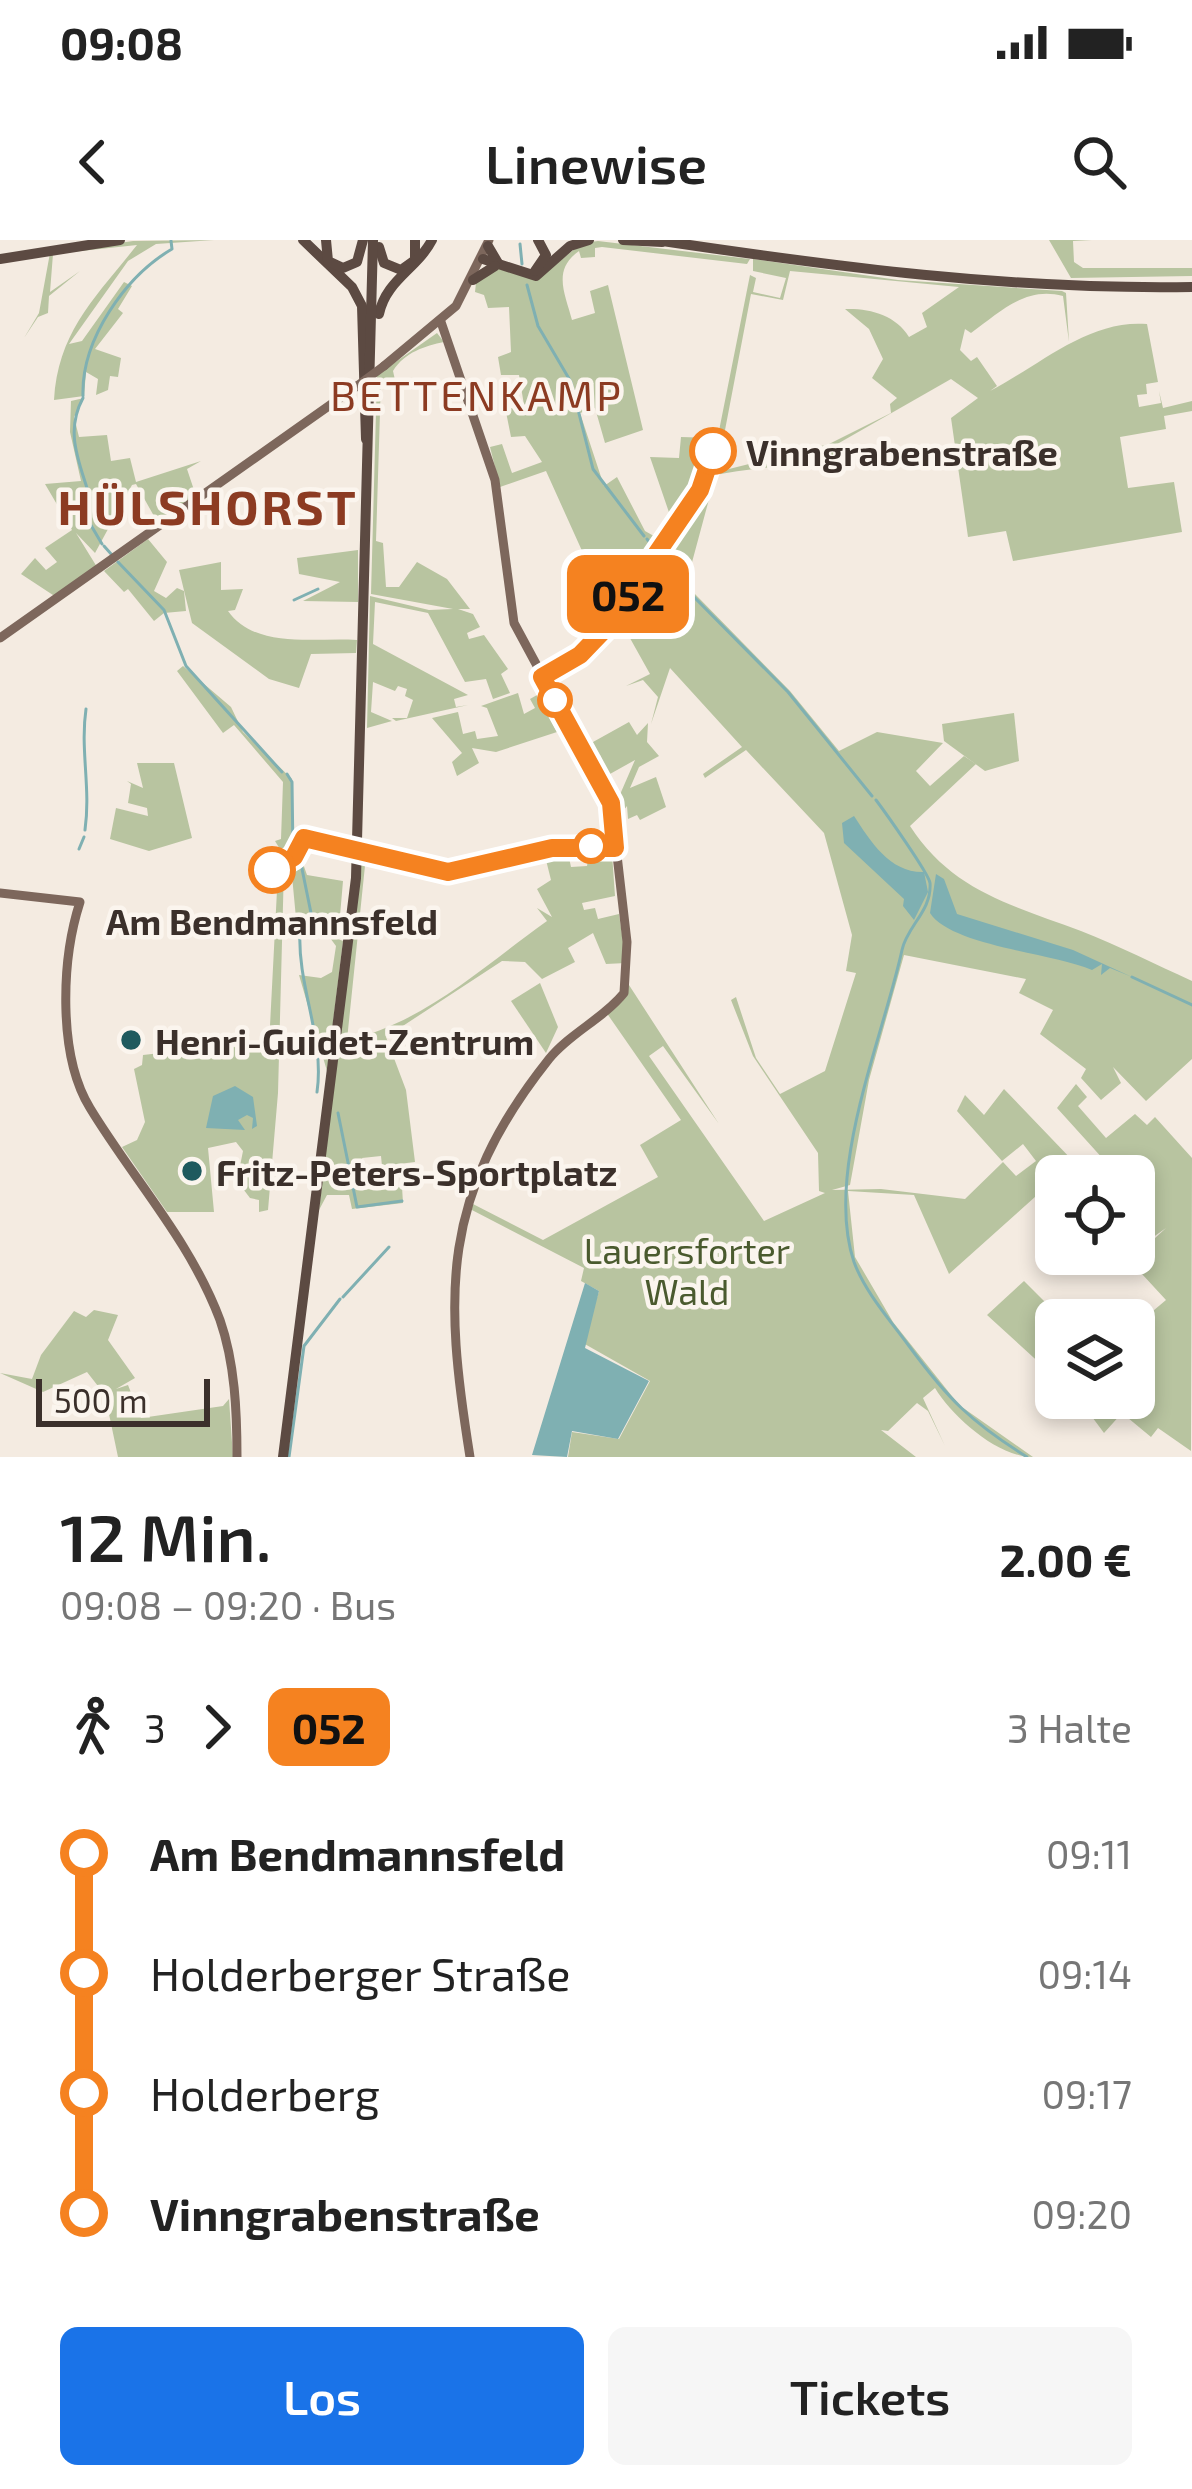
<!DOCTYPE html>
<html lang="de">
<head>
<meta charset="utf-8">
<style>
	body { margin:0; font-family:"Exo 2",sans-serif; background:#f6f6f6; color:#222; height:100vh; display:flex; flex-direction:column; font-size:45px; white-space:nowrap }
	* { box-sizing:border-box; margin:0 }
	p { font-size:39px; color:#767676 }
	.icon { flex:none; width:66px; height:66px; fill:none; stroke:currentColor; stroke-width:2; stroke-linecap:round; stroke-linejoin:round }
	.map { position:relative; height:1217px; overflow:hidden }
	.drawer { display:flex; flex-direction:column; background:#fff; flex:1 }
	.drawer>* { flex:none }
	.badge { padding:0 24px; border-radius:18px; font-size:42px; line-height:78px }
	.tools { position:absolute; left:1035px; top:915px; display:grid; gap:24px }
	.tools a { display:grid; place-items:center; width:120px; height:120px; border-radius:18px; background:#fff; box-shadow:0 6px 18px #0003; font-size:60px }
	.scale { position:absolute; left:36px; bottom:30px; width:174px; box-sizing:border-box; padding-left:12px; border:6px solid #3b302b; border-top:0; font-size:33px; line-height:42px; white-space:nowrap; color:#3b302b; -webkit-text-stroke:9px #fbf5ee; paint-order:stroke }
	.map>.badge { position:absolute; translate:-50% -50%; box-shadow:0 0 0 6px #fff }
	.legs { display:flex; align-items:center; gap:18px; height:132px; padding:0 60px; font-size:39px }
	.legs p { margin-inline-start:auto }
	.headline { display:flex; align-items:center; justify-content:space-between; height:204px; padding:0 60px }
	h1 { font-size:66px; font-weight:600; line-height:90px }
	.action { display:flex; gap:24px; margin-top:auto; padding:24px 60px }
	.action a { flex:1; height:138px; border-radius:18px; background:#1a73e8; color:#fff; font-size:48px; font-weight:600; line-height:138px; text-align:center }
	.action a+a { background:#f6f6f6; color:#222 }
	ul { padding:0 60px; list-style:none }
	li { display:flex; align-items:center; gap:42px; height:120px; font-size:45px }
	li i { display:grid; place-items:center; width:18px; height:100%; margin:0 15px; background:currentColor }
	li i::after { content:''; width:30px; height:30px; margin:-15px; border:9px solid; border-radius:50%; background:#fff }
	li p { margin-inline-start:auto }
	li:first-child i { background:linear-gradient(#0000 50%,currentColor 0) }
	li:last-child i { background:linear-gradient(currentColor 50%,#0000 0) }
	.status { display:flex; justify-content:space-between; align-items:center; height:84px; padding:0 60px; background:#fff; direction:ltr }
	.status svg { height:33px; fill:currentColor }
	header { display:flex; justify-content:space-between; align-items:center; height:156px; padding:0 60px; background:#fff; font-size:54px; font-weight:600 }
	.map>svg:first-child { display:block }
</style>
</head>
<body>
<div class="status"><b>09:08</b><svg viewBox="0 0 49 12"><path d="M0 12V9h3v3zM5 12V6h3v6zM10 12V3h3v9zM15 12V0h3v12zM26 1h20v11H26zM47 4h2v5h-2z"/></svg></div>
<header><svg class="icon" aria-label="back" viewBox="0 0 24 24"><path d="M15 5l-7 7 7 7"/></svg>Linewise<svg class="icon" aria-label="search" viewBox="0 0 24 24"><circle cx="10" cy="10" r="6"/><path d="M15 15l6 6"/></svg></header>
<div class="map">
<svg width="1192" height="1217" viewBox="0 0 1192 1217">
	<rect width="100%" height="100%" fill="#f4ebe1"/>
	<g fill="#b8c4a0" fill-rule="evenodd">
		<path d="M 214,0 L 156,4 L 128,21 L 69,104 L 82,101 L 124,42 L 132,46 L 118,69 L 123,73 L 95,109 L 121,118 L 118,137 L 110,136 L 108,150 L 96,155 L 98,139 L 86,132 L 84,156 L 54,160 C 58,91 96,57 137,5 L 53,14 L 50,52 L 80,31 L 49,56 L 48,73 L 38,77 L 24,98 L 39,73 L 50,13 L 133,1 Z"/>
		<path d="M 1049,0 L 1092,0 L 1073,1 L 1074,22 L 1083,28 L 1192,28 L 1192,36 L 1071,38 Z"/>
		<path d="M 598,1 L 750,19 L 747,24 L 602,7 L 595,8 L 595,17 L 581,18 L 579,11 C 552,30 565,53 572,80 L 595,73 L 590,51 L 608,45 L 643,190 L 605,203 L 595,168 L 580,173 L 604,246 L 617,237 L 645,291 L 661,300 L 605,384 L 583,313 L 546,231 L 500,247 L 490,207 L 502,204 L 512,233 L 542,222 L 525,196 L 511,197 L 505,167 L 524,165 L 519,135 L 501,135 L 498,117 L 511,112 L 509,67 L 488,68 L 484,55 L 475,52 L 476,43 L 495,28 L 539,38 L 582,3 Z"/>
		<path d="M 753,19 L 898,40 L 1062,51 L 1066,53 L 1069,102 L 1063,56 C 1026,46 1001,71 971,93 L 965,89 L 960,110 L 971,121 L 977,117 L 997,146 L 990,151 C 1039,126 1088,79 1147,84 L 1158,142 L 1146,144 L 1147,154 L 1137,155 L 1139,167 L 1161,163 L 1159,151 L 1163,168 L 1192,161 L 1192,171 L 1164,176 L 1166,189 L 1120,197 L 1128,248 L 1174,242 L 1182,292 L 1013,321 L 1006,291 L 968,297 L 951,178 L 978,158 L 951,139 L 832,207 L 834,216 C 792,228 751,227 710,236 L 750,35 L 756,38 L 753,52 L 780,58 L 786,38 L 753,31 ZM 790,31 L 959,47 L 922,73 L 927,87 L 909,97 C 896,75 869,68 845,69 L 869,89 L 883,119 L 872,138 L 897,158 L 890,164 L 891,173 L 829,204 L 717,232 L 751,54 L 783,60 Z"/>
		<path d="M 437,93 L 444,102 C 425,106 405,112 393,131 L 395,140 L 381,140 L 376,301 L 383,303 L 386,347 L 399,347 L 417,322 L 447,339 L 470,369 L 458,369 L 473,374 L 480,387 L 467,393 L 469,399 L 484,395 L 508,429 L 501,434 L 510,453 L 493,459 L 486,439 L 465,442 L 428,373 L 375,362 L 373,404 L 468,455 L 454,459 L 456,467 L 468,465 L 396,481 L 392,478 L 407,478 L 413,460 L 405,456 L 407,449 L 398,446 L 395,451 L 373,442 L 371,472 L 392,481 L 367,488 L 370,356 L 429,370 L 453,369 L 371,354 L 377,135 Z"/>
		<path d="M 84,158 L 74,177 L 79,197 L 107,195 L 111,221 L 130,218 L 136,242 L 201,221 L 187,229 L 197,259 L 159,285 L 136,244 L 132,245 L 95,313 L 76,293 L 97,327 L 56,357 L 21,334 L 35,318 L 46,330 L 57,322 L 45,308 L 72,290 L 45,244 L 81,241 L 70,192 L 71,161 Z"/>
		<path d="M 681,197 L 714,198 L 705,237 L 673,284 L 650,217 L 679,218 Z"/>
		<path d="M 715,237 L 691,326 L 690,358 L 693,352 L 790,451 L 839,511 L 877,492 L 943,503 L 916,531 L 930,546 L 964,516 L 976,524 L 910,586 C 952,651 1012,665 1081,691 C 1119,706 1155,724 1192,741 L 1192,819 L 1146,861 L 1113,827 L 1121,843 L 1101,860 L 1081,838 L 1086,829 L 1040,794 L 1053,770 L 1019,753 L 1026,739 L 904,715 L 869,840 L 850,945 L 832,950 L 881,949 L 965,959 L 1003,922 L 1016,936 L 1036,921 L 1023,904 L 1002,921 L 957,871 L 965,855 L 984,875 L 1004,849 L 1074,922 L 949,1034 L 914,955 L 848,951 L 855,1017 L 893,1082 L 959,1165 L 1033,1217 C 997,1217 952,1176 935,1148 L 923,1158 L 945,1206 L 928,1171 L 917,1163 L 888,1191 L 881,1190 L 916,1217 L 568,1217 L 572,1192 L 619,1199 L 650,1141 L 583,1103 L 599,1051 L 581,1041 L 584,1028 L 470,969 L 459,1008 L 454,1068 L 472,1217 C 460,1145 432,1030 471,963 L 543,1000 L 658,937 L 640,905 L 681,880 L 606,772 L 629,745 L 719,884 L 663,806 L 649,816 L 764,981 L 825,953 L 819,951 L 818,913 L 753,816 L 731,760 L 736,757 L 756,818 L 780,854 L 825,831 L 856,733 L 846,731 L 852,695 L 824,593 L 746,510 L 705,538 L 703,534 L 742,507 L 670,428 L 651,484 L 658,457 L 643,440 L 626,446 L 650,434 L 626,391 L 615,396 L 608,387 L 706,241 Z"/>
		<path d="M 148,299 L 167,322 L 154,351 L 166,358 L 177,348 L 184,351 L 186,371 L 164,373 L 154,381 L 128,349 L 124,352 L 104,331 Z"/>
		<path d="M 358,310 L 358,362 L 303,361 L 340,342 L 299,334 L 297,318 Z"/>
		<path d="M 221,322 L 221,350 L 243,349 L 235,370 L 228,371 C 256,410 314,397 357,400 L 356,413 L 311,414 L 299,448 L 269,439 L 192,383 L 179,330 Z"/>
		<path d="M 183,426 L 231,467 L 243,492 L 292,539 L 292,604 L 296,610 L 286,619 L 275,601 L 281,599 L 283,542 L 234,485 L 223,493 L 177,431 Z"/>
		<path d="M 518,453 L 524,474 L 535,468 L 530,459 L 537,455 L 557,492 L 496,512 L 472,508 L 479,523 L 457,536 L 452,522 L 462,513 L 432,478 L 458,472 L 463,494 L 475,491 L 477,499 L 498,496 L 487,468 L 481,466 Z"/>
		<path d="M 1014,473 L 1019,521 L 985,531 L 944,501 L 942,484 Z"/>
		<path d="M 629,482 L 637,495 L 648,483 L 647,502 L 659,516 L 639,527 L 630,548 L 656,537 L 666,567 L 640,580 L 637,575 L 628,579 L 627,566 L 616,580 L 615,566 L 635,520 L 601,539 L 597,532 L 606,528 L 600,515 L 590,520 L 584,507 Z"/>
		<path d="M 137,523 L 174,523 L 192,598 L 149,611 L 110,599 L 116,568 L 148,576 L 147,568 L 128,563 L 131,544 L 127,541 L 143,548 Z"/>
		<path d="M 567,608 L 571,627 L 587,626 L 590,609 L 612,614 L 615,656 L 582,663 L 584,670 L 595,668 L 598,679 L 619,674 L 626,723 L 606,724 L 593,693 L 568,708 L 575,722 L 542,739 L 525,722 L 502,721 L 386,797 L 406,850 L 415,922 L 382,926 L 381,916 L 362,918 L 366,930 L 356,933 L 357,950 L 402,947 L 403,963 L 352,969 L 349,955 L 327,955 L 319,970 L 361,615 L 366,616 L 347,800 C 423,784 485,725 547,681 L 537,668 L 552,677 L 537,649 L 551,640 L 544,612 Z"/>
		<path d="M 300,615 L 307,635 L 343,641 L 338,699 L 343,701 L 327,831 L 299,735 L 321,738 L 332,732 L 336,706 L 319,683 L 297,689 L 291,625 Z"/>
		<path d="M 284,627 L 278,853 L 268,970 L 259,972 L 259,960 L 250,958 L 237,941 L 243,911 L 236,902 L 208,908 L 214,972 L 167,972 L 122,907 L 137,900 L 145,882 L 134,829 L 142,825 L 143,815 L 187,810 L 188,801 L 256,810 L 269,805 L 278,631 Z"/>
		<path d="M 540,743 L 558,787 L 546,813 L 511,761 Z"/>
		<path d="M 1076,844 L 1087,857 L 1078,866 L 1106,898 L 1135,874 L 1147,885 L 1155,877 L 1192,918 L 1191,1211 L 1158,1188 L 1151,1197 L 1122,1173 L 1104,1193 L 1078,1158 L 1135,1158 L 1134,1087 L 1166,1060 L 1130,1021 L 1166,988 L 1152,998 L 1136,982 L 1145,973 L 1134,960 L 1134,936 L 1109,936 L 1114,931 L 1057,868 Z"/>
		<path d="M 1024,1041 L 1062,1079 L 1055,1085 L 1056,1138 L 987,1075 Z"/>
		<path d="M 94,1070 L 118,1075 L 108,1100 L 135,1138 L 116,1149 L 128,1145 L 141,1178 L 223,1166 L 229,1159 L 233,1217 L 118,1217 L 105,1155 L 87,1132 L 43,1152 L 0,1133 L 32,1139 L 41,1115 L 74,1071 L 86,1077 Z"/>
	</g>
	<g fill="#7fb0b2">
		<path d="M 854,576 C 871,602 890,633 924,632 L 928,652 L 914,680 L 903,666 L 904,659 L 844,603 L 842,583 Z"/>
		<path d="M 936,634 L 944,639 L 957,674 L 1073,710 L 1132,737 L 1110,728 L 1101,735 L 1102,724 L 1092,730 C 1053,713 951,706 930,673 Z"/>
		<path d="M 235,846 L 253,857 L 257,886 L 252,889 L 253,878 L 247,875 L 238,880 L 245,890 L 206,888 L 213,856 Z"/>
		<path d="M 585,1043 L 599,1051 L 585,1108 L 649,1141 L 618,1199 L 572,1191 L 567,1217 L 532,1215 Z"/>
	</g>
	<g fill="none" stroke-linecap="round" stroke-linejoin="round">
		<g stroke="#7fb0b2" stroke-width="3">
			<path d="M 520,4 L 522,24"/>
			<path d="M 527,45 L 538,86 L 571,142 L 593,229 L 644,296"/>
			<path d="M 83,156 C 81,99 126,36 172,9 L 171,1"/>
			<path d="M 83,158 C 64,193 80,223 90,258 L 82,270 L 102,304"/>
			<path d="M 647,299 L 654,308"/>
			<path d="M 104,306 L 112,315"/>
			<path d="M 659,315 L 688,349"/>
			<path d="M 118,322 L 164,370 L 186,426 L 282,532"/>
			<path d="M 693,356 L 788,452 L 872,556"/>
			<path d="M 294,360 L 318,349"/>
			<path d="M 287,534 L 292,542 L 293,613"/>
			<path d="M 876,560 C 885,572 929,634 930,643 C 932,671 907,686 902,710 C 883,798 824,933 854,1022 C 865,1052 890,1080 909,1106 C 948,1159 971,1182 1027,1217"/>
			<path d="M 85,590 C 91,548 80,510 86,469"/>
			<path d="M 79,609 L 84,597"/>
			<path d="M 300,619 L 311,673 L 301,688"/>
			<path d="M 300,691 C 297,746 325,798 317,852"/>
			<path d="M 1132,737 L 1192,765"/>
			<path d="M 338,873 L 357,967 L 402,961"/>
			<path d="M 343,1057 L 389,1007"/>
			<path d="M 289,1217 L 304,1106 L 340,1059"/>
		</g>
		<g stroke="#7d675c" stroke-width="9">
			<path d="M 441,82 L 495,240 L 514,383 L 611,563 L 627,702 L 624,753 C 603,779 570,793 549,819 C 440,956 444,1054 470,1217"/>
			<path d="M 384,126 L 456,66 L 489,0"/>
			<path d="M 0,398 L 357,146"/>
			<path d="M 0,653 L 80,662 C 61,721 58,816 90,868 C 133,939 190,1000 220,1080 C 235,1123 237,1172 237,1217"/>
		</g>
		<g stroke="#5c4a42" stroke-width="10">
			<path d="M 303,0 L 352,47 L 362,66 L 366,199"/>
			<path d="M 326,0 L 328,21 L 343,28 L 357,22 L 363,0"/>
			<path d="M 623,0 L 662,2"/>
			<path d="M 656,0 C 836,27 1010,50 1192,47"/>
			<path d="M 488,6 L 498,23"/>
			<path d="M 379,7 L 384,23 L 401,30 L 415,20 L 415,0"/>
			<path d="M 0,19 L 120,0"/>
			<path d="M 483,19 L 536,36 L 570,6 L 589,0"/>
			<path d="M 535,31 L 546,15 L 538,0"/>
			<path d="M 473,40 L 495,26"/>
			<path d="M 379,74 C 386,40 417,29 432,0"/>
			<path d="M 283,1217 L 356,638 L 373,0"/>
		</g>
		<path stroke="#7d675c" stroke-width="9" d="M 357,146 L 384,126"/>
	</g>
	<g fill="none" stroke-linecap="round" stroke-linejoin="round">
		<g stroke="#fff" stroke-width="27">
			<path id="line-1" d="M 272,630 L 294,617 L 304,598 L 448,632 L 552,608 L 615,608 L 611,563 L 542,437 L 580,415 L 605,389 L 700,250 L 713,211"/>
		</g>
		<use href="#line-1" stroke="#f58220" stroke-width="18"/>
	</g>
	<g fill="#fff" stroke="#f58220" stroke-width="6">
		<circle cx="713" cy="211" r="21"/>
		<circle cx="555" cy="460" r="15"/>
		<circle cx="591" cy="606" r="15"/>
		<circle cx="272" cy="630" r="21"/>
	</g>
	<g fill="#1f5a5e" stroke="#fbf5ee" stroke-width="4.5">
		<circle cx="131" cy="800" r="12"/>
		<circle cx="192" cy="931" r="12"/>
	</g>
	<g text-anchor="middle" dominant-baseline="central" stroke-width="9" stroke-linejoin="round" paint-order="stroke">
		<g font-size="36" font-weight="bold" fill="#3b302b" stroke="#fbf5ee" text-anchor="start">
			<text x="746" y="211">Vinngrabenstraße</text>
			<text x="272" y="680" text-anchor="middle">Am Bendmannsfeld</text>
		</g>
		<g font-size="36" font-weight="bold" fill="#3b302b" stroke="#fbf5ee" text-anchor="start">
			<text x="155" y="800">Henri-Guidet-Zentrum</text>
			<text x="216" y="931">Fritz-Peters-Sportplatz</text>
		</g>
		<g font-size="36" fill="#4a5a2e" stroke="#fbf5ee">
			<text x="687" y="1009">Lauersforter<tspan x="687" dy="41">Wald</tspan></text>
		</g>
		<g font-size="42" letter-spacing="3" fill="#8c3b22" stroke="#fbf5ee">
			<text x="477" y="154">BETTENKAMP</text>
		</g>
		<g font-size="48" font-weight="bold" letter-spacing="3" fill="#8c3b22" stroke="#fbf5ee">
			<text x="208" y="266">HÜLSHORST</text>
		</g>
	</g>
</svg>
<div class="tools">
<a><svg class="icon" aria-label="locate" viewBox="0 0 24 24"><circle cx="12" cy="12" r="6"/><path d="M12 2v4M12 18v4M2 12h4M18 12h4"/></svg></a>
<a><svg class="icon" aria-label="layers" viewBox="0 0 24 24"><path d="M12 4l9 5-9 5-9-5zM3 14l9 5 9-5"/></svg></a>
</div>
<div class="scale">500 m</div>
<b class="badge" style="left:628px;top:354px;background:#f58220;color:#111">052</b>
</div>
<section class="drawer">
<div class="headline"><div><h1>12 Min.</h1><p>09:08 – 09:20 · Bus</p></div><b>2.00 €</b></div>
<div class="legs"><svg class="icon" aria-label="walk" viewBox="0 0 24 24"><circle cx="13" cy="4" r="2"/><path d="M13 8l-2 6 4 7M11 14l-3 7M7 12l3-4h3l4 4"/></svg>3<svg class="icon" aria-label="forward" viewBox="0 0 24 24"><path d="M9 5l7 7-7 7"/></svg><b class="badge" style="background:#f58220;color:#111">052</b><p>3 Halte</p></div>
<ul>
<li><i style="color:#f58220"></i><b>Am Bendmannsfeld</b><p>09:11</p></li>
<li><i style="color:#f58220"></i><span>Holderberger Straße</span><p>09:14</p></li>
<li><i style="color:#f58220"></i><span>Holderberg</span><p>09:17</p></li>
<li><i style="color:#f58220"></i><b>Vinngrabenstraße</b><p>09:20</p></li>
</ul>
<div class="action"><a>Los</a><a>Tickets</a></div>
</section>
</body>
</html>
